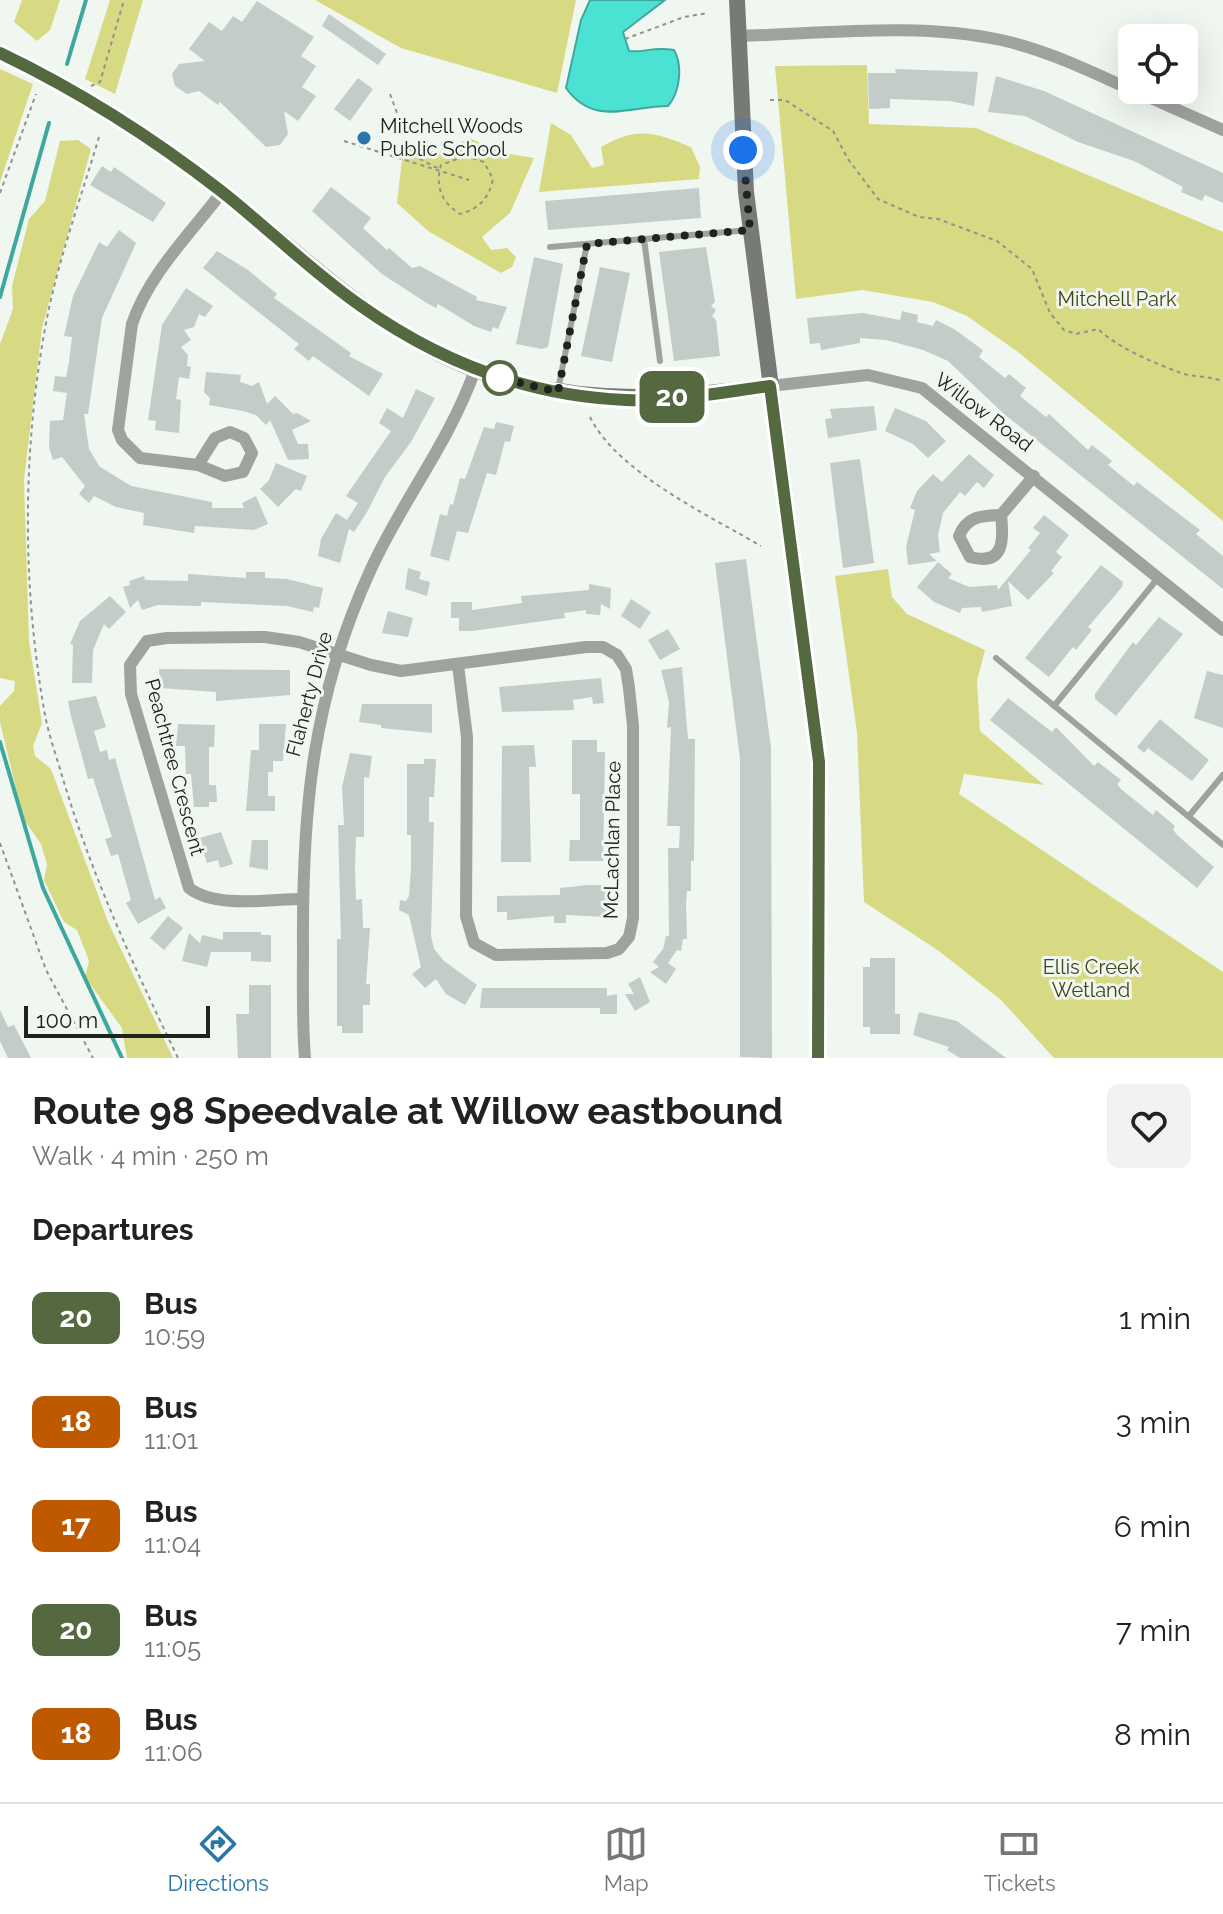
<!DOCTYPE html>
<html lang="en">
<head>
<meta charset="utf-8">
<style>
	body { margin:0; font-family:Raleway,sans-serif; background:#f2f2f2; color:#222; height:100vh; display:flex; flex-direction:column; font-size:30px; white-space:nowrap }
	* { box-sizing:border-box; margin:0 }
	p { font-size:26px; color:#767676 }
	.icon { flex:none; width:44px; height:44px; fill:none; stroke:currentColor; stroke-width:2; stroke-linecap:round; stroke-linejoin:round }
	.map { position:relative; height:1058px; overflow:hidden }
	.panel { display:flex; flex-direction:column; background:#fff; flex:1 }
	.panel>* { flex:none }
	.badge { padding:0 16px; border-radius:12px; font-size:28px; line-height:52px }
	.buttons { position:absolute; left:1118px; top:24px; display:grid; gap:16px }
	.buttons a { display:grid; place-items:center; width:80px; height:80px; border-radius:12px; background:#fff; box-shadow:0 8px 32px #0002; font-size:40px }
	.scale { position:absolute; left:24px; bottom:20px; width:186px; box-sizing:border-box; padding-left:8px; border:4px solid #202220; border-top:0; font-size:22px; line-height:28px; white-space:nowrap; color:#202220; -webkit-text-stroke:6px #eff7f0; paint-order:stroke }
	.you { position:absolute; width:40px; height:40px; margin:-20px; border:6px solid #fff; border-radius:50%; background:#1a73e8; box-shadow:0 0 0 12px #1a73e833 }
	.map>.badge { position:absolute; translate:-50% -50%; box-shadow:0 0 0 4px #fff }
	h2 { padding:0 32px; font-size:30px; line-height:72px }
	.round { display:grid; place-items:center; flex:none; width:84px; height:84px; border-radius:12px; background:#f2f2f2 }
	.headline { display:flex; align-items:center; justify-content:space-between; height:136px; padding:0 32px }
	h1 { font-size:38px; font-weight:700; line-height:60px }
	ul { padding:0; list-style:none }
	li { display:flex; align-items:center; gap:24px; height:104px; padding:0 32px }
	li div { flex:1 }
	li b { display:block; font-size:30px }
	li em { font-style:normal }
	li .badge { min-width:88px; font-weight:700; text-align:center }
	.menu { display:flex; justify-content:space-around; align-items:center; height:112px; border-top:2px solid #e0e0e0; background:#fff; font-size:22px; color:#767676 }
	.menu a { display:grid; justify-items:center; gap:4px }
	.menu .on { color:#2a76a9 }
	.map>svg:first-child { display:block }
</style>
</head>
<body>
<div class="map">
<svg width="1223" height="1058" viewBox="0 0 1223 1058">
	<rect width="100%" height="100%" fill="#eff7f0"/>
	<g fill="#d7da83">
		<path d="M 22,0 L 60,0 L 50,30 L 37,41 L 14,22 Z"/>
		<path d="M 110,0 L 143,0 L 115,94 L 85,79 Z"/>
		<path d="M 315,0 L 576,0 L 557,93 L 401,48 Z"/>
		<path d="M 867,65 L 869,124 L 976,128 L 1223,232 L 1223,521 L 1018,352 L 967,316 L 933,302 L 862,290 L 796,299 L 775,66 Z"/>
		<path d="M 0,69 L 33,84 L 0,182 Z"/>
		<path d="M 551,123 L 571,135 L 592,168 L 604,165 L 601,147 C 637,126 655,132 691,147 L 700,167 L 699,179 L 539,192 Z"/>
		<path d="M 470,138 L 498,152 L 534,158 L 510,213 L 482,237 L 491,250 L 507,248 L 516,257 L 512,267 L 501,273 L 428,231 L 397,203 L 404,142 L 438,153 Z"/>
		<path d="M 78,140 L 91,149 L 42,328 L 24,480 L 29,641 L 42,723 L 33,746 L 35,756 L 51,769 L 108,922 L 173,1058 L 127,1058 L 122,1028 L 85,977 L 89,961 L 77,930 L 64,922 L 44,880 L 47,864 L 41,844 L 23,818 L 0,722 L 0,706 L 14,691 L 15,681 L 0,678 L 0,344 L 13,309 L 12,286 L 29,219 L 45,201 L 60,141 Z"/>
		<path d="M 888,569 L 892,597 L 907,614 L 985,650 L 977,681 L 980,731 L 1044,785 L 964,774 L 959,794 L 1223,972 L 1223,1058 L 1054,1058 L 1001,1000 L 939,951 L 864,902 L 857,732 L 835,576 Z"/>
	</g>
	<path fill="#4be2d3" stroke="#3ea89d" stroke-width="2" d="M 590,0 L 665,0 L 623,32 L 629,51 C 645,53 653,46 674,50 C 683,66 680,92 668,106 C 629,106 594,127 566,88 L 581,20 Z"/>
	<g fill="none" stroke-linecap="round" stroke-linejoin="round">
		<g stroke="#3ea89d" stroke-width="4">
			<path d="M 67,64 L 86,0"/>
			<path d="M 0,297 L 49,123"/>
			<path d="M 0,742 L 43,888 L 122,1058"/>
		</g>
	</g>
	<g fill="#c3ccc8">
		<path d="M 257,1 L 314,37 L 301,56 L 316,66 L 302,87 L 316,96 L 298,121 L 284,111 L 288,134 L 280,145 L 266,147 L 220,102 L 218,105 L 199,91 L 187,94 L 175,86 L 172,74 L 179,64 L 205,61 L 189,49 L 209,22 L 222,31 L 233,16 L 242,22 Z"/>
		<path d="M 329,14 L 386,54 L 378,65 L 322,26 Z"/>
		<path d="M 895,69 L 978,72 L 974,106 L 950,101 L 890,99 L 890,108 L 869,109 L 868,73 L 896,73 Z"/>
		<path d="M 996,76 L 1044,91 L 1223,173 L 1223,203 L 1205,195 L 1202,201 L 1181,192 L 1183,187 L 1134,161 L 1078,142 L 1025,116 L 988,112 Z"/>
		<path d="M 358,78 L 373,89 L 350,121 L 334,109 Z"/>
		<path d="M 102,166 L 111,172 L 114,167 L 166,203 L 153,222 L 90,185 Z"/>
		<path d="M 331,187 L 371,218 L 363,228 L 387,250 L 389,248 L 412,268 L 420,266 L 477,297 L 476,300 L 507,307 L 498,329 L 493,327 L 491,332 L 474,326 L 438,304 L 436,308 L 425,302 L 382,274 L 312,211 Z"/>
		<path d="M 699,188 L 701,218 L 548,230 L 545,201 Z"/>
		<path d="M 119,230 L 136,243 L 102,318 L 88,414 L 84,414 L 89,449 L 99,466 L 131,486 L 212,502 L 212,508 L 244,508 L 242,503 L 256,496 L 268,524 L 254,530 L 195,526 L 194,533 L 143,525 L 144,513 L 116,507 L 94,496 L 89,503 L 79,494 L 85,486 L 62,457 L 53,460 L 49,447 L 50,421 L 63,420 L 67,393 L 53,391 L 55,376 L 66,377 L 69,362 L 72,337 L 64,336 L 73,296 L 99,242 L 107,247 Z"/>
		<path d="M 706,247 L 715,302 L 711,306 L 716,310 L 712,316 L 716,320 L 720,356 L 674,361 L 659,252 Z"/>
		<path d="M 217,251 L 248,270 L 277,294 L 274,298 L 351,353 L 349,356 L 383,374 L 369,396 L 313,356 L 309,361 L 294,349 L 299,344 L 203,268 Z"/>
		<path d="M 534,257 L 563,264 L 548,347 L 542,349 L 516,344 Z"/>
		<path d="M 600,267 L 630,273 L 612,362 L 581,356 Z"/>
		<path d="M 186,288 L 213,306 L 205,317 L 199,314 L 194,327 L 184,330 L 191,340 L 181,347 L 188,355 L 187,366 L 191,367 L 189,379 L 179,377 L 176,399 L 181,400 L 179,433 L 155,430 L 156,421 L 148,420 L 162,325 Z"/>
		<path d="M 902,311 L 918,315 L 917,322 L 933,326 L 936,320 L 954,329 L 983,350 L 979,357 L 1005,378 L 1009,374 L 1026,388 L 1020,396 L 1046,417 L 1049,414 L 1088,450 L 1092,445 L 1112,461 L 1108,465 L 1134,486 L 1137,482 L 1200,530 L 1196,534 L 1223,556 L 1223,589 L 1004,414 L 948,361 L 923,350 L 886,340 L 860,338 L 860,343 L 821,350 L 820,343 L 810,344 L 807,318 L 863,313 L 900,320 Z"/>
		<path d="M 206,372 L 241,375 L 240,382 L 252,386 L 259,382 L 267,404 L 275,396 L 293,414 L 297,413 L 311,421 L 292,430 L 298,444 L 308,444 L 309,459 L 288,460 L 270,420 L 266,425 L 256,415 L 243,411 L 209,405 L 210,398 L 204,392 Z"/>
		<path d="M 416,389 L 435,398 L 411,442 L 385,477 L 367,512 L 354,532 L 349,529 L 340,563 L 318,556 L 321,539 L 336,513 L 347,520 L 358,503 L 346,496 L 391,431 L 379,423 L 387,408 L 403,418 Z"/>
		<path d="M 874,406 L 877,430 L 828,438 L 825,419 L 832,418 L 830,409 Z"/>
		<path d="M 895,408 L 926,421 L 946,441 L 928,458 L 913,444 L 885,431 Z"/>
		<path d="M 496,422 L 514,426 L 510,442 L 505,441 L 496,475 L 487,473 L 468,533 L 457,531 L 449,561 L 430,556 L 440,514 L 447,516 L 450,504 L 453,505 L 460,478 L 465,479 L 484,427 L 494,429 Z"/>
		<path d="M 969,454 L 994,475 L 984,488 L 977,482 L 965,496 L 960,492 L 943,513 L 938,535 L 940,552 L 929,554 L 937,561 L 908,565 L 906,547 L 915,510 L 910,508 L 917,491 L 933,474 L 942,482 Z"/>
		<path d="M 860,459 L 874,563 L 843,568 L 830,463 Z"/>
		<path d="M 276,463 L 307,476 L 301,491 L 296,489 L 278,507 L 260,489 L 269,480 Z"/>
		<path d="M 1044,515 L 1069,535 L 1056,552 L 1062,557 L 1051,571 L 1054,573 L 1028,600 L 1008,581 L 1012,606 L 982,612 L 981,607 L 962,608 L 960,613 L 934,602 L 917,587 L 938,562 L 952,574 L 948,578 L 969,587 L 997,585 L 998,590 L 1031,550 L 1028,548 L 1040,533 L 1033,528 Z"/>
		<path d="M 746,559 L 771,748 L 772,1058 L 740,1057 L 740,759 L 715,563 Z"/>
		<path d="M 1101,565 L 1123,582 L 1122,587 L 1088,627 L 1092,630 L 1076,650 L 1073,647 L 1049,677 L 1025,658 Z"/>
		<path d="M 408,568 L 421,572 L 419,579 L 430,582 L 427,596 L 405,589 Z"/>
		<path d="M 246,572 L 265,572 L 265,578 L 287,579 L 323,588 L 319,608 L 314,607 L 313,612 L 287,606 L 201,602 L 201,606 L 158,605 L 142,610 L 138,600 L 130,608 L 123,587 L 130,585 L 129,581 L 144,576 L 145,580 L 188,581 L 188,574 L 246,578 Z"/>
		<path d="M 589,584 L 611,588 L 610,609 L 601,604 L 600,615 L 586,614 L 586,610 L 564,613 L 565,618 L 472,631 L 459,631 L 459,618 L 451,618 L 451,602 L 472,602 L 472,610 L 522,603 L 521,596 L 589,590 Z"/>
		<path d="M 110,596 L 126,612 L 109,629 L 104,624 L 93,650 L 92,683 L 72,683 L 73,645 L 70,644 L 80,621 Z"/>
		<path d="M 631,599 L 651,612 L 640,629 L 621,616 Z"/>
		<path d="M 388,611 L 413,618 L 408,637 L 382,633 Z"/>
		<path d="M 1159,617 L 1183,634 L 1116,716 L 1095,699 L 1095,694 L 1133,642 L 1136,645 Z"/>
		<path d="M 668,629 L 680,649 L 660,660 L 648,640 Z"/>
		<path d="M 682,667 L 688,739 L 695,739 L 694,861 L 691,861 L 691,891 L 687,891 L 686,904 L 687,939 L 683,939 L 681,951 L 677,950 L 668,963 L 676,969 L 666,984 L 650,972 L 659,967 L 653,962 L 663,949 L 666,936 L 669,936 L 668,848 L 679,848 L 680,826 L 667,826 L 671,727 L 667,728 L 669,702 L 661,670 Z"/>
		<path d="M 159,669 L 290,670 L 290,695 L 216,701 L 216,692 L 161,688 Z"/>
		<path d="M 1207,671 L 1223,675 L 1223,728 L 1194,718 Z"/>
		<path d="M 601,678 L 604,703 L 593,704 L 592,697 L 573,700 L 574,710 L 502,712 L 499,687 Z"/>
		<path d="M 96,696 L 106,727 L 94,731 L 100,752 L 107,750 L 109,760 L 115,758 L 155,900 L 160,897 L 166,908 L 138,924 L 126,903 L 131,900 L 118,854 L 111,856 L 105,839 L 112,837 L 93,778 L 88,779 L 71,716 L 68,701 Z"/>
		<path d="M 1008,698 L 1052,732 L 1056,727 L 1094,766 L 1098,762 L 1121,780 L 1117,784 L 1121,789 L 1153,815 L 1156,810 L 1175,826 L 1173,829 L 1177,835 L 1214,867 L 1197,888 L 990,720 Z"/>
		<path d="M 362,704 L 432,704 L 432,733 L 381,728 L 381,725 L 359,722 Z"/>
		<path d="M 1160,719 L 1209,760 L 1192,781 L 1148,748 L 1144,753 L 1137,747 Z"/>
		<path d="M 178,724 L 215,725 L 214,747 L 209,747 L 209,785 L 216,785 L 217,802 L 209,802 L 209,807 L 194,807 L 191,774 L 186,774 L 185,746 L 176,746 Z"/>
		<path d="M 259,724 L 286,724 L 283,761 L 273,761 L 273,772 L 268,772 L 268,796 L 275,796 L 275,811 L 246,811 L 251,750 L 259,750 Z"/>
		<path d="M 572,740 L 597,740 L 597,752 L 605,752 L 603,861 L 569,861 L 570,840 L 580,840 L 580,794 L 572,794 Z"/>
		<path d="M 534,745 L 536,767 L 529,767 L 531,862 L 501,862 L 502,746 Z"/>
		<path d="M 350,753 L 372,756 L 369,778 L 364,777 L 364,837 L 356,837 L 355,867 L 356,900 L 362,899 L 363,928 L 370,928 L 366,984 L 370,984 L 370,1005 L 363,1005 L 363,1033 L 342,1033 L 342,1026 L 337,1026 L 337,939 L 341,939 L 338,825 L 344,825 L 342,787 Z"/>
		<path d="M 424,759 L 436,759 L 434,797 L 429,797 L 429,822 L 434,822 L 431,936 L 434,949 L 444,961 L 477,985 L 465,1005 L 446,994 L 436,979 L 425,988 L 412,974 L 421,967 L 409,915 L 399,910 L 400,900 L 406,901 L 409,896 L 411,868 L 411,835 L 407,835 L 407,764 L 424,764 Z"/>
		<path d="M 221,832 L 233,864 L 220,868 L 218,860 L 207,863 L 199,838 Z"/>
		<path d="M 252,840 L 268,840 L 268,870 L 249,867 Z"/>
		<path d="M 588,885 L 606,885 L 606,917 L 566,915 L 566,923 L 554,923 L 554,916 L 507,920 L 507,912 L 497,912 L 497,896 L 560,895 L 560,888 Z"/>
		<path d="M 168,916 L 183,928 L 164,950 L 150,938 Z"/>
		<path d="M 223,932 L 261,932 L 261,935 L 271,935 L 271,962 L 251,961 L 251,952 L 211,952 L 207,967 L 182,961 L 189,933 L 200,943 L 202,935 L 223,940 Z"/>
		<path d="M 870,958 L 895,958 L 895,1014 L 900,1014 L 900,1034 L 870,1034 L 870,1027 L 863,1027 L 863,967 L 870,967 Z"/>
		<path d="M 640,977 L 650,1002 L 635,1011 L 625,994 L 634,994 L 628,984 Z"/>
		<path d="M 249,985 L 271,985 L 271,1058 L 238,1058 L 236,1014 L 249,1014 Z"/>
		<path d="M 482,988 L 607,988 L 607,996 L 617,994 L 617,1014 L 600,1014 L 600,1008 L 480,1008 Z"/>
		<path d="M 0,1010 L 8,1027 L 14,1025 L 31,1058 L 8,1058 L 0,1041 Z"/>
		<path d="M 919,1012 L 957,1021 L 1006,1058 L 960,1058 L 947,1050 L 949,1047 L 913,1035 Z"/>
	</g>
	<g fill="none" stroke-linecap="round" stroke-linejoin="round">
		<g stroke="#8e938e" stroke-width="2" stroke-dasharray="4 4" stroke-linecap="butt">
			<path d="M 625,39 L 684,17 L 708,13"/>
			<path d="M 91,86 L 100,82 L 124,0"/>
			<path d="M 390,94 L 410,148 L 420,159 L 439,169"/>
			<path d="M 770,100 L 785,100 L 833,131 L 848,159 L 878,199 L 919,217 L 938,219 L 997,241 L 1032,269 L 1050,313 L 1064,330 L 1076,334 L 1098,329 C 1118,348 1154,363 1181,373 C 1195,378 1210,375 1223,382"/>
			<path d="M 99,137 C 81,198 58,260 46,323 C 22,451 22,587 45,715 C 49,736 57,758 63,779 C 92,876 134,967 178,1058"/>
			<path d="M 344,141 L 469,180"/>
			<path d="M 465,156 L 484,162 L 493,179 C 489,198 479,209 460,214 C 441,202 435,186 441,165 Z"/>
			<path d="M 0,193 L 36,94"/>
			<path d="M 590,417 C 617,472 708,515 761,546"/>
			<path d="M 0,843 L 46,970 L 93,1058"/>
		</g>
		<g stroke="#a0a29e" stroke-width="6">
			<path d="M 644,239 L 660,361"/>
			<path d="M 550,247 L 750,230"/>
			<path d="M 558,390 L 587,244"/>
			<path d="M 996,658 L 1223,845"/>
			<path d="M 1054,706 L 1158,578"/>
			<path d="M 1189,816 L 1223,775"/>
		</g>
		<g stroke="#a0a29e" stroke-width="12">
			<path d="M 738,36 C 823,34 916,22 1001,40 C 1047,50 1089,71 1132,90"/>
			<path d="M 1133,90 L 1223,130"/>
			<path d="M 770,386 L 868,375 L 922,388 L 1223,630"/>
			<path d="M 230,432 L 244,438 L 252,453 L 243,472 L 225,476 L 198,465 L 215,438 Z"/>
			<path d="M 198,465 L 140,458 L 122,440 L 118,430 L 132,324 C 149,274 190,234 222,192"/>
			<path d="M 1001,515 C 1004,541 1004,566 970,557 L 959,536 C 967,516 981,516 1001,515 L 1034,476"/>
			<path d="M 303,899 C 269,899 216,909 189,888 L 131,694 L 130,665 L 147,641 L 167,638 L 265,637 L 299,642 L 371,665 L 401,671 L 586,647 L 603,647 L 617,655 L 626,669 L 629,688 L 633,726 L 633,918 L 629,937 L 619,949 L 607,953 L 496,955 L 474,943 L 466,916 L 467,737 L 458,665"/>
			<path d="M 305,1058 C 302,1022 303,985 303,948 C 302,810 312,697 371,569 C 403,499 448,445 475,370"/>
		</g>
		<g stroke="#787b75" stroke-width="16">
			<path d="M 737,0 L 746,192 L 819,762 L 818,1058"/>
			<path d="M 0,53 C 77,90 153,138 221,191 C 314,264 399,355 518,383 C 609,405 680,397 770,386"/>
		</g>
	</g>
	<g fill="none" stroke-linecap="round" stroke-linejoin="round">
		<g stroke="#fff" stroke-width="18">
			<path id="line" d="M 0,53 C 77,90 153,138 221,191 C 268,228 312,272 361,306 C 440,362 529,396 626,400 C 673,402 723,392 770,386 L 819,762 L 818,1058"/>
		</g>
		<use href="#line" stroke="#556940" stroke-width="12"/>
		<path stroke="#202220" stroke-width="8" stroke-dasharray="0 14.4" d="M 500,378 L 496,377 L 558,392 L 587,244 L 750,230 L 743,150"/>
	</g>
	<circle fill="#2a76a9" stroke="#eff7f0" stroke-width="3" cx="364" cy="138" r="8"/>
	<circle fill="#fff" stroke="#556940" stroke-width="4" cx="500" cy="378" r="16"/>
	<g text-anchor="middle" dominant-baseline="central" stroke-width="6" stroke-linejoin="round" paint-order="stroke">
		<g font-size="20" fill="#202220" stroke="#eff7f0" text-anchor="start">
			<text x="380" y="126">Mitchell Woods<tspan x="380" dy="23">Public School</tspan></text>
		</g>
		<g font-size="20" fill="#434418" stroke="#eff7f0">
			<text x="1117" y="299">Mitchell Park</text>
			<text x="1091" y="967">Ellis Creek<tspan x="1091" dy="23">Wetland</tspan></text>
		</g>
		<g font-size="20" fill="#202220" stroke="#eff7f0">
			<text transform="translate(984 412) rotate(37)">Willow Road</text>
			<text transform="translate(309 694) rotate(-75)">Flaherty Drive</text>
			<text transform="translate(175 767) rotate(75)">Peachtree Crescent</text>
			<text transform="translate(612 840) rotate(-89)">McLachlan Place</text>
		</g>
	</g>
</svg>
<div class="buttons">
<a><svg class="icon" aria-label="locate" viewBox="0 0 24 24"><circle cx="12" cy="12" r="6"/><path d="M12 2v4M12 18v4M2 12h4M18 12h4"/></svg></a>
</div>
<div class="scale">100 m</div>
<div class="you" style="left:743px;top:150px"></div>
<b class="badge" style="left:672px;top:397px;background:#556940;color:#fff">20</b>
</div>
<section class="panel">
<div class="headline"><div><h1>Route 98 Speedvale at Willow eastbound</h1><p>Walk · 4 min · 250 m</p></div><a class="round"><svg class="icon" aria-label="heart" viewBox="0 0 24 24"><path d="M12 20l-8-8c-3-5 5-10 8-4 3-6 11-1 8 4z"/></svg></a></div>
<h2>Departures</h2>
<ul>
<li><span class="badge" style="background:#556940;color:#fff">20</span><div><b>Bus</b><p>10:59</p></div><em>1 min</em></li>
<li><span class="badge" style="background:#bf5900;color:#fff">18</span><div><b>Bus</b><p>11:01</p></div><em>3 min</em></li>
<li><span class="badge" style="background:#bf5900;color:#fff">17</span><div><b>Bus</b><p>11:04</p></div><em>6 min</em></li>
<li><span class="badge" style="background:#556940;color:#fff">20</span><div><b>Bus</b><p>11:05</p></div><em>7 min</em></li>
<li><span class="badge" style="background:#bf5900;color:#fff">18</span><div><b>Bus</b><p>11:06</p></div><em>8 min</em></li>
</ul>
</section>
<nav class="menu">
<a class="on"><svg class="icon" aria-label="directions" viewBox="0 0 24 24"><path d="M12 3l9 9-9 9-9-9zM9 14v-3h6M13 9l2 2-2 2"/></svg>Directions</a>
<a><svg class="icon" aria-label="map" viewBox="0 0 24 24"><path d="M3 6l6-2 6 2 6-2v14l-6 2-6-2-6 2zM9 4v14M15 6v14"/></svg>Map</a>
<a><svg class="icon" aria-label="tickets" viewBox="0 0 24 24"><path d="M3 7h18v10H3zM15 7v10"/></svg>Tickets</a>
</nav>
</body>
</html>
